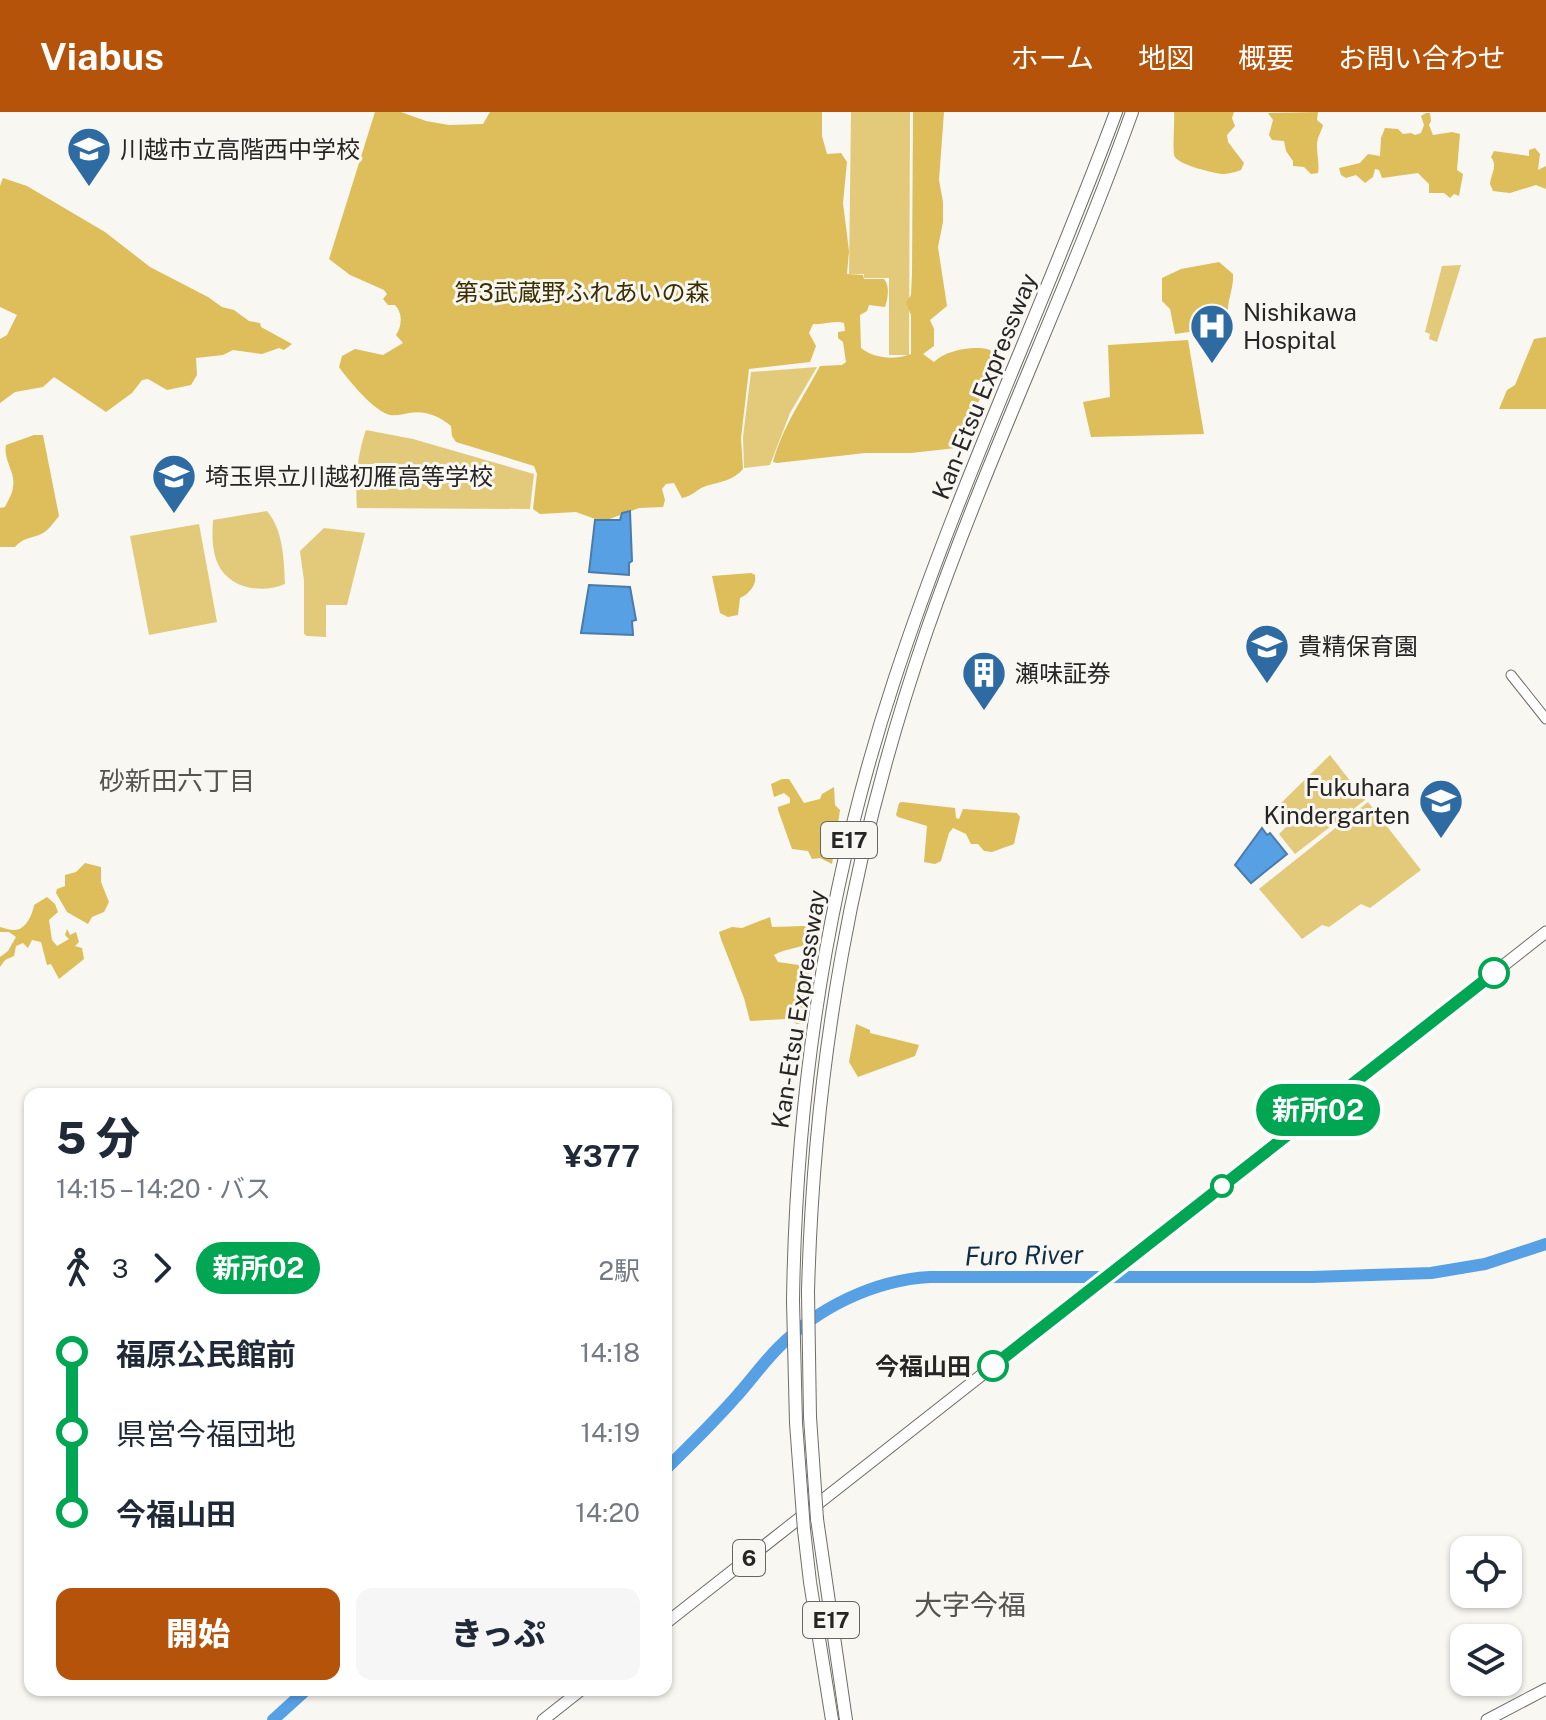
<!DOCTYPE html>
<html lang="ja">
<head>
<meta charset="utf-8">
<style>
	body { margin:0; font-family:"Public Sans","Noto Sans JP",sans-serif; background:#f6f6f7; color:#1f2937; height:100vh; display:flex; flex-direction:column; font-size:30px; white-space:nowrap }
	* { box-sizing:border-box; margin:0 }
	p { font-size:26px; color:#747a83 }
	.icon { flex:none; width:44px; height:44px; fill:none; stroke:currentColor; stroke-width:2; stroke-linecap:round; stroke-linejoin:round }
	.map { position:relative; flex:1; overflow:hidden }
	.drawer { position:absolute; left:24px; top:976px; width:648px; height:608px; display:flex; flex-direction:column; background:#fff; border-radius:16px; box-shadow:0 2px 6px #0004 }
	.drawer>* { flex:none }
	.badge { padding:0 16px; border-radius:26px; font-size:28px; line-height:52px }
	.buttons { position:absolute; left:1450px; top:1424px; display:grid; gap:16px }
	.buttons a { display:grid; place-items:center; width:72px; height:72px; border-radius:16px; background:#fff; box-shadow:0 2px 6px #0004; font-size:40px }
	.map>.badge { position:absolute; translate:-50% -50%; box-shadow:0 0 0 4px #fff }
	.legs { display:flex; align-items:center; gap:12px; height:88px; padding:0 32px; font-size:26px }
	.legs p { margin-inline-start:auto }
	.head { display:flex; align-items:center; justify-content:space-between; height:136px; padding:0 32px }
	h1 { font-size:44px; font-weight:800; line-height:60px }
	.button { display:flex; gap:16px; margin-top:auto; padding:16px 32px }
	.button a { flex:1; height:92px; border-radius:16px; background:#b45309; color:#fff; font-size:32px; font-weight:800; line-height:92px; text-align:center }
	.button a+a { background:#f6f6f7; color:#1f2937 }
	ul { padding:0 32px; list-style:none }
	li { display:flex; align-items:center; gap:28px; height:80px; font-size:30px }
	li i { display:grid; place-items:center; width:12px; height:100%; margin:0 10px; background:currentColor }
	li i::after { content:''; width:20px; height:20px; margin:-10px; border:6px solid; border-radius:50%; background:#fff }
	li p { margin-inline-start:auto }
	li:first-child i { background:linear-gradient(#0000 50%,currentColor 0) }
	li:last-child i { background:linear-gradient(currentColor 50%,#0000 0) }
	header { display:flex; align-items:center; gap:48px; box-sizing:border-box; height:112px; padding:0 40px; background:#b45309; color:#fff }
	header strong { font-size:38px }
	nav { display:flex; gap:44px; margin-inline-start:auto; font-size:28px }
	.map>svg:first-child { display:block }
</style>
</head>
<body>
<header>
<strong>Viabus</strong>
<nav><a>ホーム</a><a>地図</a><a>概要</a><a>お問い合わせ</a></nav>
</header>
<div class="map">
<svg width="1546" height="1608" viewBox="0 0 1546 1608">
	<rect width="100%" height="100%" fill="#f8f7f2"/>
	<g fill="#e3ca7a">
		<path d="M 851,0 L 910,0 L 909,243 L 889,243 L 889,166 L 864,166 L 864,162 L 849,162 Z"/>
		<path d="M 1461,153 L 1437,230 L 1429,227 L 1430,222 L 1425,220 L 1442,154 Z"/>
		<path d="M 817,255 L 790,301 L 770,353 L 744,356 L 743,325 L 751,260 Z"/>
		<path d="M 366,318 L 413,327 L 534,362 L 530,397 L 357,396 C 355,370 357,343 366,318 Z"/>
		<path d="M 267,399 C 283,418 284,446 285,472 C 263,482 229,477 218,452 C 212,439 212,423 213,408 Z"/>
		<path d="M 199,412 L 217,510 L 149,523 L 130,424 Z"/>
		<path d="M 324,416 L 365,421 L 347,493 L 326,493 L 326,525 L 307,524 L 304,522 L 304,469 L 300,439 Z"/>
		<path d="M 1330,643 L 1365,688 L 1295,742 L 1279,722 L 1289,712 L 1276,696 Z"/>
		<path d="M 1368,690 L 1421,758 L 1370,796 L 1361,792 L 1329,815 L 1322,813 L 1302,827 L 1259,777 Z"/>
	</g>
	<g fill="#ddbe5a">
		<path d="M 375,0 L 401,0 L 426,9 L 449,13 L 483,12 L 490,0 L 822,0 L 822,24 L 827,42 L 841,41 L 847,50 L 843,91 L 849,139 L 847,162 L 863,163 L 864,167 L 884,167 C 890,174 888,186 885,195 L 869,193 L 867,199 L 860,203 L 861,236 C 874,247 896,248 911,242 L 911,203 L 906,191 L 911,183 L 912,162 L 913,0 L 944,0 L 939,68 L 943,90 L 943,110 L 938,135 L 947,194 L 930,208 L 934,217 L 934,234 L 923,242 L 934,250 C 946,238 975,233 990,238 L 997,252 L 956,336 L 911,341 L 865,341 L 777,351 L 773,350 C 783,314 803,286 820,254 L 842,253 L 846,250 L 843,230 L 838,226 L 838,220 L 845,219 L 844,211 C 835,208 824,213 813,212 L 809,221 L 816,234 L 810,250 L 749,257 L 741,326 L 743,357 C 734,368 720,370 706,374 C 697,377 693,384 682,386 L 674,371 L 666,372 L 662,377 L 665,388 L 663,395 L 639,396 L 607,408 L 595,407 L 576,400 L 540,402 L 533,397 L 537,362 L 534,354 L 456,330 L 452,324 L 451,314 C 439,304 425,298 409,301 C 403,302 396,304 390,303 C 375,300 348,268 339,255 L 342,244 L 355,237 L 383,243 L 403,231 L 396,223 C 402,214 403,201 395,193 L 388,193 L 383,187 L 387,182 L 384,178 L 350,163 L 329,147 Z"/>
		<path d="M 1174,0 L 1234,0 L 1232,6 L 1235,14 L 1227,23 L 1228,30 L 1244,51 L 1241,58 C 1236,60 1228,62 1222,62 C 1213,61 1180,53 1175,45 C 1172,41 1175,8 1174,0 Z"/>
		<path d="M 1318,0 L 1317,8 L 1323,13 C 1322,17 1320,21 1318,26 C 1315,36 1320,50 1318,61 L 1311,62 L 1304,55 L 1293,54 L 1293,49 L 1286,39 L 1284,29 L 1272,28 L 1269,23 L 1273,8 L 1268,1 Z"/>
		<path d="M 1426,1 L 1430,1 L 1431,9 L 1429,13 L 1433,23 L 1452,20 L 1460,22 L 1457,58 L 1463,62 L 1459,84 L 1454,82 L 1450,86 L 1444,81 L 1429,81 L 1429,72 L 1418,61 L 1382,66 L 1379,58 L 1375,57 L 1373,65 L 1365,71 L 1356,63 L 1346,66 L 1341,63 L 1339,56 L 1360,51 L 1368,42 L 1380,44 L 1381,26 L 1385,16 L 1398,17 L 1403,22 L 1411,21 L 1415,23 L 1421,21 L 1424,13 L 1421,4 Z"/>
		<path d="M 1535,36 L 1540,42 L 1538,58 L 1546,54 L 1546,77 L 1536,73 L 1510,81 L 1493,79 L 1490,72 C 1491,62 1498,54 1491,45 L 1494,39 L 1529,44 L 1529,38 Z"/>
		<path d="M 3,66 L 27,74 L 105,120 L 150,155 L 208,185 L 222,195 L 234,198 L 249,209 L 260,211 L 261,215 L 292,232 L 284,238 L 279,236 L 262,242 L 233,238 L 223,243 L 196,246 L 197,263 L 191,273 L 167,278 L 148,267 L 142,268 L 132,281 L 106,300 L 54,265 L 43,275 L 15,280 L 0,291 L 0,227 L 7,223 L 17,203 L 0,195 L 0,74 Z"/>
		<path d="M 1219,150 L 1233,162 C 1234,179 1225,191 1229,208 L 1189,220 L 1175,222 L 1170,197 L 1162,189 L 1162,166 L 1181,157 Z"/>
		<path d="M 1546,225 L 1546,297 L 1499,297 L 1507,278 L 1515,273 L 1534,227 Z"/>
		<path d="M 1188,228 L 1204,322 L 1091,325 L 1083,290 L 1110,285 L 1108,233 Z"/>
		<path d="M 34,323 L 43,323 L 59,404 C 53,411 48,420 39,423 C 28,427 23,426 15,435 L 0,435 L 0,396 L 5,395 C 8,389 13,380 13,375 C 16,360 3,349 6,333 Z"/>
		<path d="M 751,461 L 755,463 C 757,473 749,482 740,486 L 738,503 L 728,505 L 720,501 L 712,464 Z"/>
		<path d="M 782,667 L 789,667 L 804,691 L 820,687 L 822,682 L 834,675 L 835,693 L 840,698 L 832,752 L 820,746 L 812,747 L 808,739 L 792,737 L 778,698 L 778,695 L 790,691 L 790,686 L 784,681 L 774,685 L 771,672 Z"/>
		<path d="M 902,690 L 955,696 L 956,706 L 959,707 L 963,697 L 1017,701 L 1020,705 L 1014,732 L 992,740 L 984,739 L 978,732 L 971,732 L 966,722 L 953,716 L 949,721 L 941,749 L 935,752 L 924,750 L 927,714 L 898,705 L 896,703 L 899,691 Z"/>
		<path d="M 85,751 L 101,755 L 101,770 L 109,790 L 104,800 L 92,805 L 88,812 L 67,800 L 56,781 L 57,777 L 65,774 L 65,763 L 76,760 Z"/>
		<path d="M 47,785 L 55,792 L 58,800 L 49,808 L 52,828 L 57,834 L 69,827 L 65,823 L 67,817 L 70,823 L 76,820 L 79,830 L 75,834 L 82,836 L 84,847 L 59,867 L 51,852 L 47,853 L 41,830 L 32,828 L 28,836 L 23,831 L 16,834 L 14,844 L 5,848 L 0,855 L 0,845 L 8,839 L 16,825 L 9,820 L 0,820 L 0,815 C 5,816 9,818 14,818 C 25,819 33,802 34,793 Z"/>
		<path d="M 770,805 L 772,815 L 804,814 L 813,818 L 811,830 C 799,837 786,836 774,843 L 778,850 L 806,854 L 810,858 L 801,911 L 797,912 L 787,907 L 750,909 L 744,886 L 721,827 L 719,820 L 732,815 L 742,816 Z"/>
		<path d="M 856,912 L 870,918 L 870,921 L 919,933 L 915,944 L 858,965 L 849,950 Z"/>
	</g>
	<g fill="#57a0e4" stroke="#497bab" stroke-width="2">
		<path d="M 630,399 L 632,449 L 629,451 L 629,463 L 589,460 L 595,408 L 620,408 L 622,401 Z"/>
		<path d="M 589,473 L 630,475 L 636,508 L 632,509 L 633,523 L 581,521 Z"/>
		<path d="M 1262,716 L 1267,723 L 1270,721 L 1287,742 L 1251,771 L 1235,753 Z"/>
	</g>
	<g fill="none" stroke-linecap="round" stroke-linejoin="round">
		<g stroke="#57a0e4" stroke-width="12">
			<path d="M 666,1357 C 689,1334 712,1312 734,1287 C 749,1271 762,1252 778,1236 C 817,1196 874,1168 930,1165 L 1312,1165 L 1431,1161 L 1485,1152 L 1546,1132"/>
			<path d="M 273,1608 L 306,1578"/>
		</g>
		<g stroke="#6e6d69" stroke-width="11">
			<path id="tertiary" d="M 1511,563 L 1546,607"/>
		</g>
		<g stroke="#6e6d69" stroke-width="13">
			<g id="primary">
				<path d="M 666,1511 L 1546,820"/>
				<path d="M 543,1608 L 581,1578"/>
				<path d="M 1487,1608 L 1546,1577"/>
			</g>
		</g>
		<g stroke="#6e6d69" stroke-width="14">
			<g id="motorway">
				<path d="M 808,1180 C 814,949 852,736 927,518 C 988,343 1069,175 1132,0"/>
				<path d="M 793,1189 C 796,979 828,769 894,569 C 957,376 1045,191 1116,0"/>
				<path d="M 817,1407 L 846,1608"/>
				<path d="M 804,1418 L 810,1470 L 832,1608"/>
			</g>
		</g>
		<use href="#tertiary" stroke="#fff" stroke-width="9"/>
		<use href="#primary" stroke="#fff" stroke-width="11"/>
		<use href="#motorway" stroke="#fff" stroke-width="12"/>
		<g stroke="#6e6d69" stroke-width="14" stroke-linecap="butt">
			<g id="motorway-bridge">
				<path d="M 808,1180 L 810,1305 L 817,1407"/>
				<path d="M 793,1189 L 796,1311 L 804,1418"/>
			</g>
		</g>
		<use href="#motorway-bridge" stroke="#fff" stroke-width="12"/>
	</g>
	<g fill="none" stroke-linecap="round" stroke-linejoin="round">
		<g stroke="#fff" stroke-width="18">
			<path id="line-1" d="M 993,1254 L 1494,861"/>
		</g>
		<use href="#line-1" stroke="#00a651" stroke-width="12"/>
	</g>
	<defs>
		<g id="school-pin" transform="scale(2.3)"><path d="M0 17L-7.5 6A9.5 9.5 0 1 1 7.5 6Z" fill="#2d6ba2" stroke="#f8f7f2"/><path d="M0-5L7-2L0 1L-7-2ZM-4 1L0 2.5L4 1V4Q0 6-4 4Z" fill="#fff"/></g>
		<g id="hospital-pin" transform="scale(2.3)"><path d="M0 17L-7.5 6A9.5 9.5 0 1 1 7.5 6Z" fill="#2d6ba2" stroke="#f8f7f2"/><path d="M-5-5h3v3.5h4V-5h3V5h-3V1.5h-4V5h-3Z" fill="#fff"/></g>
		<g id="building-pin" transform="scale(2.3)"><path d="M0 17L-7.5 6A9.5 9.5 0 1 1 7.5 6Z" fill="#2d6ba2" stroke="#f8f7f2"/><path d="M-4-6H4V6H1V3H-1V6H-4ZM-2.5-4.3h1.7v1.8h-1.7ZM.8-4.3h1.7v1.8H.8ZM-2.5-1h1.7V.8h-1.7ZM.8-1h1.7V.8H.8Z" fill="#fff"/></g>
	</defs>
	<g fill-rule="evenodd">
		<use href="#school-pin" x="89" y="37"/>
		<use href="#hospital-pin" x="1212" y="214"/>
		<use href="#school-pin" x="174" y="364"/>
		<use href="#school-pin" x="1267" y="534"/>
		<use href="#building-pin" x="984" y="561"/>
		<use href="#school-pin" x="1441" y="689"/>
	</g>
	<g fill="#fff" stroke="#00a651" stroke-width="4">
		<circle cx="1494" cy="861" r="14"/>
		<circle cx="1222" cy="1074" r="10"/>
		<circle cx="993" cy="1254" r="14"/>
	</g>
	<g text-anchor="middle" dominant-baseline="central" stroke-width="6" stroke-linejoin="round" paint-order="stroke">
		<g fill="#f8f7f2" stroke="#666562" stroke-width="2">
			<rect x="821" y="710" width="56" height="36" rx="6"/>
			<rect x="733" y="1428" width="32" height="36" rx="6"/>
			<rect x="803" y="1490" width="56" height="36" rx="6"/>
		</g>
		<g font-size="22" font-weight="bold" fill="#272625">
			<text x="849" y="728">E17</text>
			<text x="749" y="1446">6</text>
			<text x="831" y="1508">E17</text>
		</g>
		<g font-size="24" fill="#272625" stroke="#f8f7f2" text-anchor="start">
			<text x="120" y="37">川越市立高階西中学校</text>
			<text x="1243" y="200">Nishikawa<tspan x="1243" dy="28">Hospital</tspan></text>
			<text x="205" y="364">埼玉県立川越初雁高等学校</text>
			<text x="1298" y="534">貴精保育園</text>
			<text x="1015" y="561">瀬味証券</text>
			<text x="1410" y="675" text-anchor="end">Fukuhara<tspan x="1410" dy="28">Kindergarten</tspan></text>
		</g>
		<g font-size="24" fill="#3c2f02" stroke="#f8f7f2">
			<text x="582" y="180">第3武蔵野ふれあいの森</text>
		</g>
		<g font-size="24" fill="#272625" stroke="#f8f7f2">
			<text transform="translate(984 274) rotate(-68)">Kan-Etsu Expressway</text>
			<text transform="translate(798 897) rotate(-81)">Kan-Etsu Expressway</text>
		</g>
		<g font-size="24" font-weight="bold" fill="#272625" stroke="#f8f7f2" text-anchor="end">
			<text x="971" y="1254">今福山田</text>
		</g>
		<g font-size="26" fill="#555450" stroke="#f8f7f2">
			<text x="177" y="668">砂新田六丁目</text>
		</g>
		<g font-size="26" font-style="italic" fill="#0e2d48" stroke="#f8f7f2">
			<text transform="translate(1024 1143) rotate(-1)">Furo River</text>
		</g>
		<g font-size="28" fill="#555450" stroke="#f8f7f2">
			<text x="970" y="1492">大字今福</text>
		</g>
	</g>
</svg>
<div class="buttons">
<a><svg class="icon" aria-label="locate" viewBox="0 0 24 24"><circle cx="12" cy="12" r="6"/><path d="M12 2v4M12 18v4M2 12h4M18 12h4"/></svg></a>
<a><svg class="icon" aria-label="layers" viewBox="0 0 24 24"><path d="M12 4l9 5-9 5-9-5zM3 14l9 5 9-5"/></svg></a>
</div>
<b class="badge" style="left:1318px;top:998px;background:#00a651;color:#fff">新所02</b>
<section class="drawer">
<div class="head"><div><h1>5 分</h1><p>14:15 – 14:20 · バス</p></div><b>¥377</b></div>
<div class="legs"><svg class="icon" aria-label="walk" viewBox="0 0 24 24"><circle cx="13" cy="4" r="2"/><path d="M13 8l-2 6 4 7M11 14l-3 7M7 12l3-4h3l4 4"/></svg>3<svg class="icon" aria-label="forward" viewBox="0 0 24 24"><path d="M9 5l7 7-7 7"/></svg><b class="badge" style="background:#00a651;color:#fff">新所02</b><p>2駅</p></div>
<ul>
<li><i style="color:#00a651"></i><b>福原公民館前</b><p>14:18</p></li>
<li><i style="color:#00a651"></i><span>県営今福団地</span><p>14:19</p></li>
<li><i style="color:#00a651"></i><b>今福山田</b><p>14:20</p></li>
</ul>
<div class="button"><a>開始</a><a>きっぷ</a></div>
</section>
</div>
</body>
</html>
